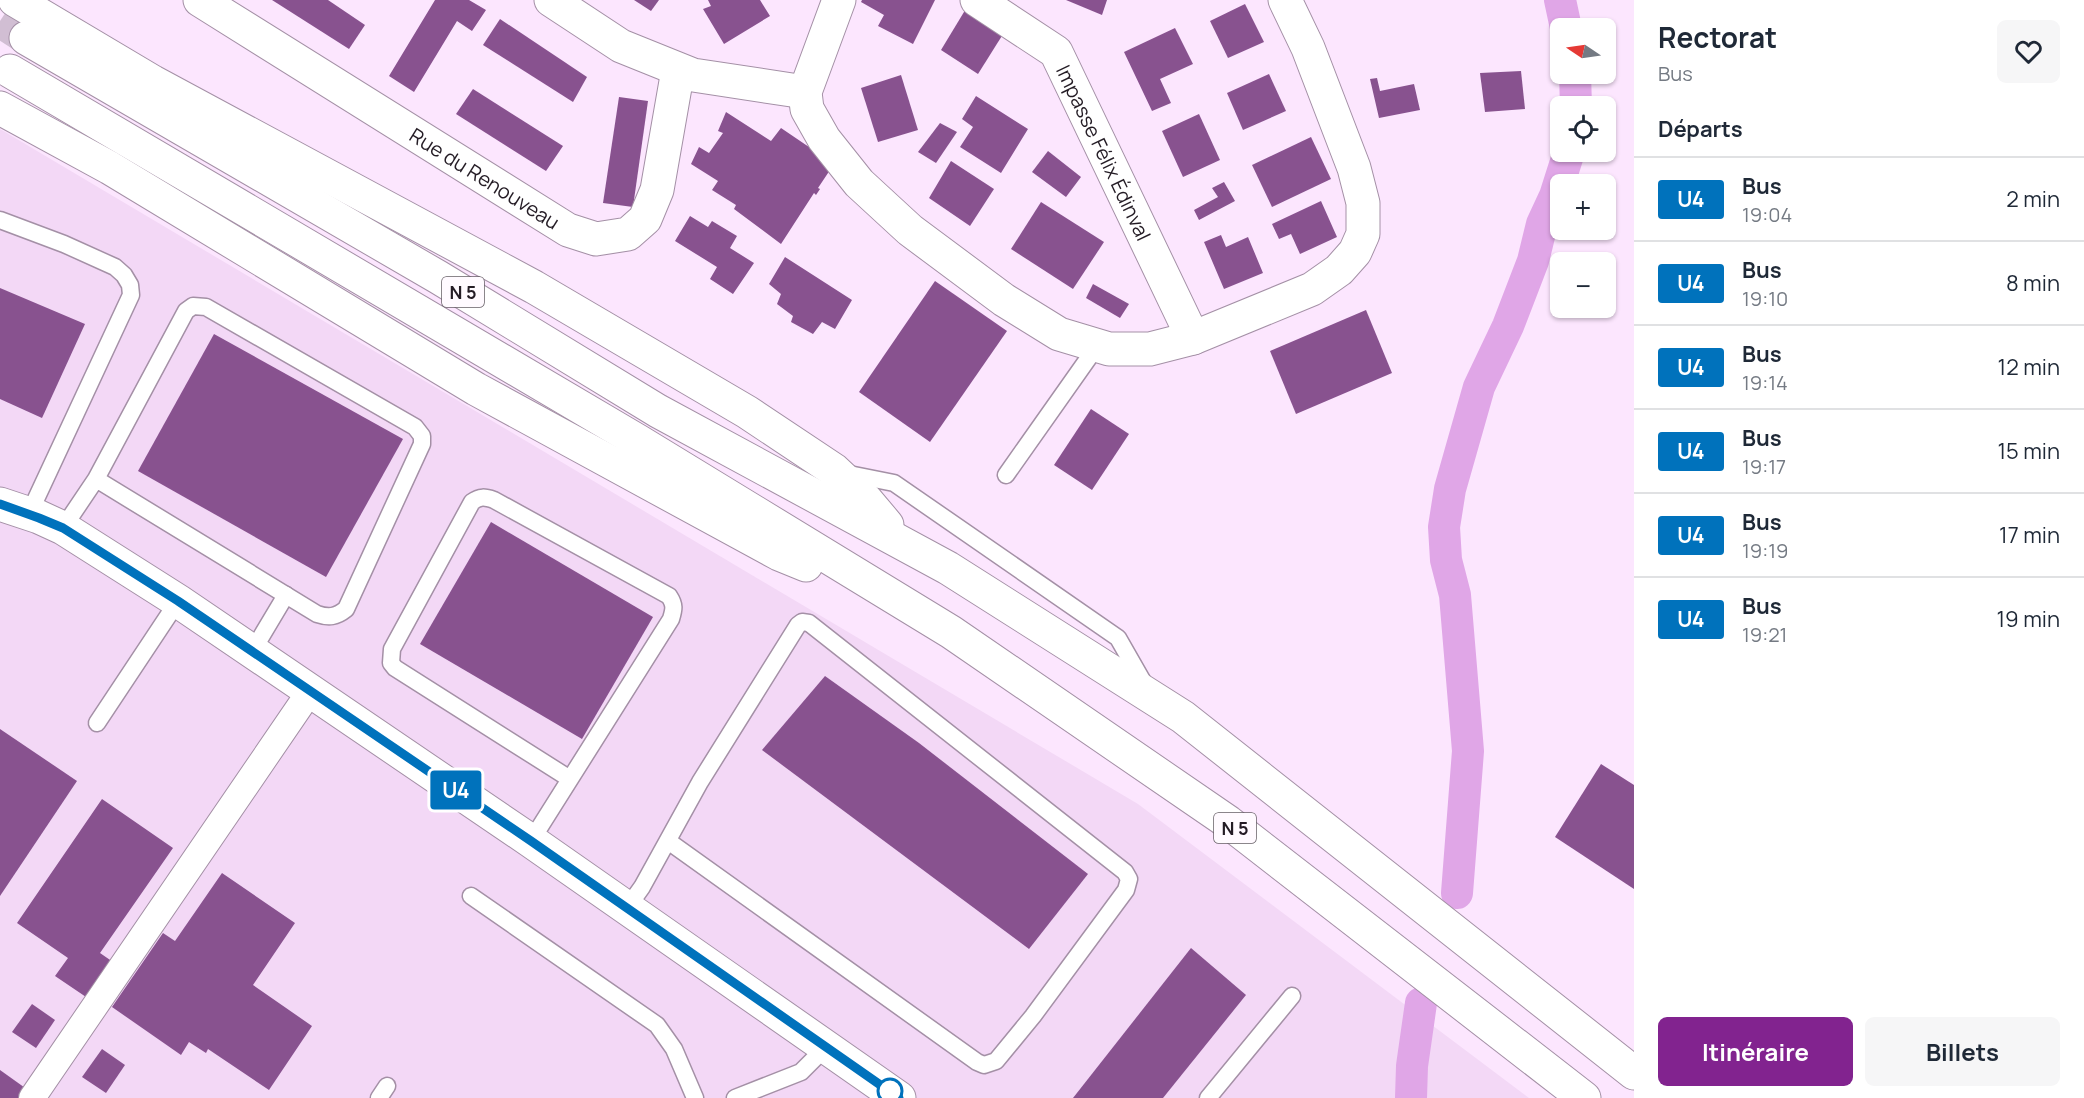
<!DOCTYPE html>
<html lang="fr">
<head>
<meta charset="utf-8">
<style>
	body { margin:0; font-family:Manrope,sans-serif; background:#f6f6f7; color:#1f2937; height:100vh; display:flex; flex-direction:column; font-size:22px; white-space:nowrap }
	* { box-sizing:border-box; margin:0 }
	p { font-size:20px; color:#747a83 }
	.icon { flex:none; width:33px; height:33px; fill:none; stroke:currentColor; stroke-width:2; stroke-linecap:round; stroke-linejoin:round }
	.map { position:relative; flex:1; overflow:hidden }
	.sheet { display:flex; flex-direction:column; background:#fff; width:450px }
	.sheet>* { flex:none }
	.badge { padding:0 12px; border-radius:4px; font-size:21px; line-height:39px }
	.needle { width:39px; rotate:283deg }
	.tools { position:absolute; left:1550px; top:18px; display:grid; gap:12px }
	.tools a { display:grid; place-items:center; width:66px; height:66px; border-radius:9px; background:#fff; box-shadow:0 2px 4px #0004; font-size:30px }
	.map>.badge { position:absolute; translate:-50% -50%; box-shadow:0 0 0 3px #fff }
	h2 { padding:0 24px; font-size:22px; line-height:54px }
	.round { display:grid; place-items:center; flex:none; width:63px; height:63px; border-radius:9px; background:#f6f6f7 }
	.summary { display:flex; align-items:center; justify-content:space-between; height:102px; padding:0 24px }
	h1 { font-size:28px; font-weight:700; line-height:45px }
	.action { display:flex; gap:12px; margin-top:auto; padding:12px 24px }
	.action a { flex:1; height:69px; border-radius:9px; background:#82238f; color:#fff; font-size:24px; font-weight:700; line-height:69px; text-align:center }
	.action a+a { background:#f6f6f7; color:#1f2937 }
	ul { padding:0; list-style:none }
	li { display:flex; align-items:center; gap:18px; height:84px; padding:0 24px; border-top:2px solid #e0e1e3 }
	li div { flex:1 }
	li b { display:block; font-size:22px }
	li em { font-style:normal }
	li .badge { min-width:66px; font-weight:700; text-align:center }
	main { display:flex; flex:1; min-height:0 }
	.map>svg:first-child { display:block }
</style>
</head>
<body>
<main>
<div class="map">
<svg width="1634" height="1098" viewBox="0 0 1634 1098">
	<rect width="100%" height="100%" fill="#fce6fe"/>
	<path fill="#f3d8f6" d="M 0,129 L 1138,804 L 1529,1098 L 0,1098 Z"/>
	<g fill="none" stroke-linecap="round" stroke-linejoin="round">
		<g stroke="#e0a6e7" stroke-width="32">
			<path d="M 1560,0 L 1566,28"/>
			<path d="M 1575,74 L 1576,106"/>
			<path d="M 1457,893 L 1468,751 L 1455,595 L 1446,560 L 1444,527 L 1450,489 L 1479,387 L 1508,326 L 1533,261 L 1542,224 L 1555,196 L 1569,152"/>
			<path d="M 1411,1098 L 1412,1066 L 1421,1003"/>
		</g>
	</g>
	<g fill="#88528f">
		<path d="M 272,0 L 328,0 L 365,25 L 349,49 Z"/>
		<path d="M 435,0 L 469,0 L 486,10 L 472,31 L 457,21 L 414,92 L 389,76 Z"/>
		<path d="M 634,0 L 659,0 L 651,11 Z"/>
		<path d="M 708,0 L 760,0 L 770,16 L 724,44 L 703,9 L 711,6 Z"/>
		<path d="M 862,0 L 935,0 L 913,44 L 878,26 L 884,15 L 861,2 Z"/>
		<path d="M 1066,0 L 1107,0 L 1102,15 Z"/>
		<path d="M 1245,4 L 1264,42 L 1228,58 L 1210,21 Z"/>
		<path d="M 967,7 L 1005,31 L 978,74 L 941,50 Z"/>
		<path d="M 500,19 L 587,77 L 573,102 L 483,45 Z"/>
		<path d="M 1175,28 L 1193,64 L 1160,79 L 1171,103 L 1152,111 L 1124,52 Z"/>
		<path d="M 1521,71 L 1525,109 L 1485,112 L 1480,73 Z"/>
		<path d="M 1269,74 L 1286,111 L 1243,130 L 1227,93 Z"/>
		<path d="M 901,75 L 918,130 L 878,142 L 861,88 Z"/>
		<path d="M 1377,78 L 1380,91 L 1414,84 L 1420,110 L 1379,118 L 1370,79 Z"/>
		<path d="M 473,89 L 563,146 L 546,171 L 456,114 Z"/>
		<path d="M 976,96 L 1028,129 L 1001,173 L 960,147 L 973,127 L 962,119 Z"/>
		<path d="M 619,97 L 648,101 L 633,207 L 603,203 Z"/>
		<path d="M 726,112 L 771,141 L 781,128 L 834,164 L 818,188 L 820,189 L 816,195 L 814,193 L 781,244 L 734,209 L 736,205 L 712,190 L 718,181 L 691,164 L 699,147 L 709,153 L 723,133 L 718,131 Z"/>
		<path d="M 1199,114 L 1220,160 L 1183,177 L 1162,131 Z"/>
		<path d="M 940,123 L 957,132 L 936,163 L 918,152 Z"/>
		<path d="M 1311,137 L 1331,179 L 1272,207 L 1252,165 Z"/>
		<path d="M 1048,151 L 1081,177 L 1066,197 L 1032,172 Z"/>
		<path d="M 951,161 L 994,189 L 970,226 L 929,198 Z"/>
		<path d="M 1224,182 L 1235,201 L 1199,220 L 1194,210 L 1218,197 L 1212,188 Z"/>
		<path d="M 1321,201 L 1337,237 L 1300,254 L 1291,234 L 1279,239 L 1272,224 Z"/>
		<path d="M 1041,202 L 1104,242 L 1073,289 L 1011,249 Z"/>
		<path d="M 690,216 L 708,227 L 712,221 L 737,236 L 730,248 L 754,263 L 733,294 L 710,279 L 717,267 L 675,241 Z"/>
		<path d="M 1221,235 L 1226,247 L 1248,237 L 1263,273 L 1224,289 L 1204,242 Z"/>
		<path d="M 785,257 L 852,300 L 835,329 L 822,322 L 813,334 L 791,322 L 793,316 L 777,304 L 781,294 L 769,284 Z"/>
		<path d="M 935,281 L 1007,331 L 930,442 L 859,392 Z"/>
		<path d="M 1093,284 L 1129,304 L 1120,318 L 1086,298 Z"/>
		<path d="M 0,288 L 85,324 L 42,418 L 0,399 Z"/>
		<path d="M 1366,310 L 1392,373 L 1296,414 L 1270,351 Z"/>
		<path d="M 214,334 L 403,439 L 326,577 L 138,471 Z"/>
		<path d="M 1091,409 L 1129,434 L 1092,490 L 1054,465 Z"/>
		<path d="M 491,522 L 653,617 L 582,739 L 420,644 Z"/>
		<path d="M 825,676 L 919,743 L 1088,874 L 1029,949 L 762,750 Z"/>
		<path d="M 0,729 L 77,781 L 0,896 Z"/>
		<path d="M 1601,764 L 1634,785 L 1634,889 L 1555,837 Z"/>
		<path d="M 102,799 L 173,848 L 100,953 L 113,962 L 89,999 L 55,976 L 68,958 L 17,923 Z"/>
		<path d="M 222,873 L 295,923 L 253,985 L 312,1026 L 269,1090 L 208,1049 L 206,1053 L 189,1042 L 181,1055 L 112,1007 L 163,933 L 175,941 Z"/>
		<path d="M 1191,948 L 1246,995 L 1163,1098 L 1073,1098 Z"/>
		<path d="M 32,1004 L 55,1020 L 36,1048 L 12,1032 Z"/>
		<path d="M 102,1049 L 125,1065 L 106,1093 L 82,1077 Z"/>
		<path d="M 0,1070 L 28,1090 L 23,1098 L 0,1098 Z"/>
	</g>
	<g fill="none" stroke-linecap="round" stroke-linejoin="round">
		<path stroke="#d1bed3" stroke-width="33" stroke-dasharray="33 16" stroke-linecap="butt" d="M 0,21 L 26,38"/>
		<g stroke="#a490a6" stroke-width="19">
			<g id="service">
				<path d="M 0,220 L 64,244 L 115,267 L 124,275 L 130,285 L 131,295 L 29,514"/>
				<path d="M 844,473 L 894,483 L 1118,638 L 1146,687"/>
				<path d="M 1006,475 L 1097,346"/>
				<path d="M 63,528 L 96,479 L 186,311 L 193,306 L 206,307 L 415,427 L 422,436 L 422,444 L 346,609 C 336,617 329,618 317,614 L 96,479"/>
				<path d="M 252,652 L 286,595"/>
				<path d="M 97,723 L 178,601"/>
				<path d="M 531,841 L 671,619 C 674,609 675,605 669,596 L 494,500 C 485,497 480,496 472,502 L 392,649 L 391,663 L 395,668 L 570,779"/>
				<path d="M 471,896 L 657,1025 L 674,1049 L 695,1098"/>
				<path d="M 627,908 L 642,887 L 700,782 L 798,625 L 802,622 L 809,623 L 1125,872 L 1129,879 L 1126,890 L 1033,1016 L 996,1061 L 984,1065 L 977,1062 L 668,841"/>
				<path d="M 379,1098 L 387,1086"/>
				<path d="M 735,1098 L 801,1072 L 826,1047"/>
				<path d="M 1208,1098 L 1292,996"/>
			</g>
		</g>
		<g stroke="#a490a6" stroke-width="28">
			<path id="pedestrian" d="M 32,1098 L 311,690"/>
		</g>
		<g stroke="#a490a6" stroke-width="35">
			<g id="minor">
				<path id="s1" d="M 200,0 L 568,230 L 596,239 L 628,234 L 645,219 L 657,190 L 678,70"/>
				<path d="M 551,0 L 621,46 L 693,75 L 805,92"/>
				<path d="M 839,0 L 805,92 L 807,109 L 824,139 L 859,183 L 910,230 L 1004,300 L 1059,334 L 1109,349 L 1150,349 L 1193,338 L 1312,289 L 1339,270 L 1355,252 L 1363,234 L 1363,203 L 1354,168 L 1308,48 L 1285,0"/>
				<path id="s2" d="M 977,0 L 1056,52 L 1193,338"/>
				<path d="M 0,504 L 39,517 L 63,528 L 178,601 L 531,841 L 899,1098"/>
			</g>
		</g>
		<g stroke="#a490a6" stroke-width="35">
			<g id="trunk">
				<path d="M 15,0 L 153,82 L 534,287 L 747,412 L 834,470 L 866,500 L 887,525"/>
				<path d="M 26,38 L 438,277 L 658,411 L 948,568 L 1183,717 L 1634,1073"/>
				<path d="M 10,71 L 638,441 L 951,632 L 1228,822 L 1584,1098"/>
				<path d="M 0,108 L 110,168 L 476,389 L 779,554 L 806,565"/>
			</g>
		</g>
		<use href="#service" stroke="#fff" stroke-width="16"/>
		<use href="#pedestrian" stroke="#fff" stroke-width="26"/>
		<use href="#minor" stroke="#fff" stroke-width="33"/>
		<use href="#trunk" stroke="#fff" stroke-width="33"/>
	</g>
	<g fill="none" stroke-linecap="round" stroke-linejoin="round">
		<g stroke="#fff" stroke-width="14">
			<path id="line" d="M 0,504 L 39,518 L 63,528 L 178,601 L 531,841 L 899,1098"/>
		</g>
		<use href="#line" stroke="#0072bc" stroke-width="9"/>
	</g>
	<circle fill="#fff" stroke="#0072bc" stroke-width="3" cx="890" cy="1091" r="12"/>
	<g text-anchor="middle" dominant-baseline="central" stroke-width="6" stroke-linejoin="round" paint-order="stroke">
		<g fill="#fffaff" stroke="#665f66" stroke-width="1.5">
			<rect x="442" y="277" width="42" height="30" rx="4.5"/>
			<rect x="1214" y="813" width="42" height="30" rx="4.5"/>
		</g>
		<g font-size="18" font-weight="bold" fill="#241c25">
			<text x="463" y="292">N 5</text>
			<text x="1235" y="828">N 5</text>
		</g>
		<g font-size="20" fill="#241c25" stroke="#fffaff">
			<text stroke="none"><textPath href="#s2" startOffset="206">Impasse Félix Édinval</textPath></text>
			<text stroke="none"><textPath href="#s1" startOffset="336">Rue du Renouveau</textPath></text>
		</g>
	</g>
</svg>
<div class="tools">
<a><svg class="needle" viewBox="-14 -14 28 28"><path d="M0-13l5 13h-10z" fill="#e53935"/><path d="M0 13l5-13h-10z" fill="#747a83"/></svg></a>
<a><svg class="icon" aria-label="locate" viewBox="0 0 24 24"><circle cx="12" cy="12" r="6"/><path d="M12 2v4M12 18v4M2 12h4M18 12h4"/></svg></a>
<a>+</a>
<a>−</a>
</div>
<b class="badge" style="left:456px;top:790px;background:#0072bc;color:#fff">U4</b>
</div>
<section class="sheet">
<div class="summary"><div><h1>Rectorat</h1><p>Bus</p></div><a class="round"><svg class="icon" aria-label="heart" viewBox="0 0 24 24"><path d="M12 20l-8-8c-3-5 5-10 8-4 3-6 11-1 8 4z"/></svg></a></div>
<h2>Départs</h2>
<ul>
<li><span class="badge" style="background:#0072bc;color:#fff">U4</span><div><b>Bus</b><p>19:04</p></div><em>2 min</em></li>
<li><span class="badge" style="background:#0072bc;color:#fff">U4</span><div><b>Bus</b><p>19:10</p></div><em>8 min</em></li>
<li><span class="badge" style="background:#0072bc;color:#fff">U4</span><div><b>Bus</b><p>19:14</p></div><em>12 min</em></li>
<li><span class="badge" style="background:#0072bc;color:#fff">U4</span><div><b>Bus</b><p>19:17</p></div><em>15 min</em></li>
<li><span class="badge" style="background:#0072bc;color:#fff">U4</span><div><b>Bus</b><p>19:19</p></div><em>17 min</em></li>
<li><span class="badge" style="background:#0072bc;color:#fff">U4</span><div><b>Bus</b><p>19:21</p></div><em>19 min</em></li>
</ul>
<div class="action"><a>Itinéraire</a><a>Billets</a></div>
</section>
</main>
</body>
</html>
